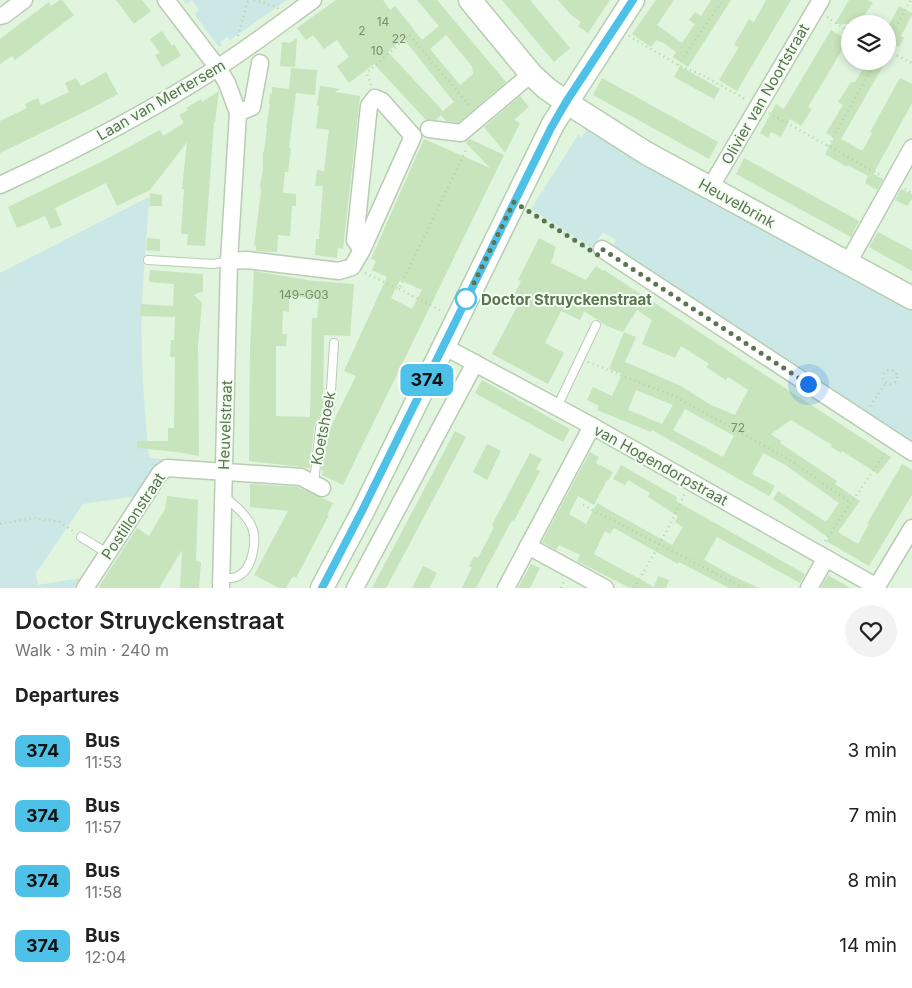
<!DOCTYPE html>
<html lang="en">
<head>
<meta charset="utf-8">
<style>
	body { margin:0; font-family:Inter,sans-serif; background:#f2f2f2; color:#222; height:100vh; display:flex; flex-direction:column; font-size:19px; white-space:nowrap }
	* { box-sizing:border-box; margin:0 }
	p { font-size:16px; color:#767676 }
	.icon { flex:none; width:28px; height:28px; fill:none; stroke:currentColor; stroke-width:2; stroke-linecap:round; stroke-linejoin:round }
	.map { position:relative; height:588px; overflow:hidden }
	.sheet { display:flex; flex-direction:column; background:#fff; flex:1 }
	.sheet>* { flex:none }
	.badge { padding:0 10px; border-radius:8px; font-size:18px; line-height:32px }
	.buttons { position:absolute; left:841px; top:15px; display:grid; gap:10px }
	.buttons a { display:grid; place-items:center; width:55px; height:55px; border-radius:50%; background:#fff; box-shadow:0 2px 8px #0003; font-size:25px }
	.you { position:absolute; width:25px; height:25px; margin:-12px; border:4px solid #fff; border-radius:50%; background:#1a73e8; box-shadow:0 0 0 8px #1a73e833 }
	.map>.badge { position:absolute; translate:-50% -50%; box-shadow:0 0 0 2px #fff }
	h2 { padding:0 15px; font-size:19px; line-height:45px }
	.round { display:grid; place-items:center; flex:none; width:52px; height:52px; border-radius:26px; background:#f2f2f2 }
	.head { display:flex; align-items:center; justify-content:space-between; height:85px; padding:0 15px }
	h1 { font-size:24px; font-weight:600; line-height:38px }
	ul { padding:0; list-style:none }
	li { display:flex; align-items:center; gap:15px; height:65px; padding:0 15px }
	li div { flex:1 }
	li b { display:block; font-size:19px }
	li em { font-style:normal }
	li .badge { min-width:55px; font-weight:700; text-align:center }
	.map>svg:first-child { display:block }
</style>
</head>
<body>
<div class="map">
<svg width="912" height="588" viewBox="0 0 912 588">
	<rect width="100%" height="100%" fill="#ecfbec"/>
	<path fill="#e0f4de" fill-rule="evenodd" d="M 0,0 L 912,0 L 912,588 L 0,588 ZM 850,24 L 888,24 L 888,61 L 850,61 Z"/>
	<g fill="#cbe8e7">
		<path d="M 183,0 L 287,0 L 230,40 L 227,37 L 220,42 L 222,45 L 219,47 L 194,14 L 199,10 L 192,0 L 186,4 Z"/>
		<path d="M 587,129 L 912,307 L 912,445 L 611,248 L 616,240 L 603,232 L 592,248 L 531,209 L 578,135 L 582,137 Z"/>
		<path d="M 147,198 L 149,198 C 147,232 144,267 142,301 C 140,354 144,406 149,458 L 162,459 L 137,496 L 83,504 L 36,573 L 38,585 L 81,578 L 75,588 L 0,588 L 0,273 Z"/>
	</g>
	<g fill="#c7e4bd" fill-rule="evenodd">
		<path d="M 60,0 L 62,0 L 74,15 L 15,60 L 12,56 L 0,64 L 0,39 L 49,2 L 51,6 Z"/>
		<path d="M 116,0 L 142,0 L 151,11 L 134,24 Z"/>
		<path d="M 336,0 L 383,0 L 390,10 L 395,6 L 422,40 L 439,26 L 417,0 L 437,0 L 506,82 L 458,123 L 446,121 L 441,115 L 436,120 L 426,120 L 374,64 L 349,83 L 337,66 L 349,57 L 337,40 L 324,49 L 313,35 L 306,40 L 297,28 ZM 446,35 L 472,66 L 473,74 L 460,85 L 430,49 ZM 403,38 L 454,102 L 443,111 L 388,52 Z"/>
		<path d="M 502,0 L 530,0 L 570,48 L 554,62 Z"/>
		<path d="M 558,0 L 610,0 L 588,33 L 578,26 L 581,22 L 570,14 Z"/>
		<path d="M 656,0 L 674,0 L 657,25 L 682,43 L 695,24 L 689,20 L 695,12 L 701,16 L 711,0 L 731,0 L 688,67 L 673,57 L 676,52 L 664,43 L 656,40 L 651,47 L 632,34 Z"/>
		<path d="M 766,0 L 791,0 L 737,91 L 719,80 L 739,47 L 734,45 L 749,19 L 754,22 Z"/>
		<path d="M 849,0 L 868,0 L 873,3 L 858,24 L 835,24 Z"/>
		<path d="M 899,6 L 912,13 L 912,15 L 901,36 L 904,38 L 899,47 L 888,41 L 888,27 Z"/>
		<path d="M 831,30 L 848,40 L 808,107 L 812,109 L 801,126 L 790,119 L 781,137 L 771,132 L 768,138 L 760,133 L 776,104 L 784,109 Z"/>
		<path d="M 162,31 L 172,46 L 174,44 L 181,56 L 162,67 L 155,55 L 160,53 L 150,39 Z"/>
		<path d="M 297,38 L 295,67 L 280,66 L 282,42 L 290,43 Z"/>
		<path d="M 868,61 L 886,61 L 841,139 L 861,150 L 863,150 L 872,133 L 870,132 L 900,78 L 912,84 L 912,103 L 873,174 L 883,179 L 877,190 L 865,183 L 868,176 L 848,165 L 847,167 L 825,154 L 834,138 L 826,133 L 843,105 L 838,102 L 851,82 L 855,82 Z"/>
		<path d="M 680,66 L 720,89 L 714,99 L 674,77 Z"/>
		<path d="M 291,68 L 317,70 L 315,95 L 296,93 L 289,148 L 291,148 L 288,172 L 285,172 L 283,193 L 296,194 L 296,206 L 292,206 L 290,236 L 278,235 L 277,252 L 256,251 L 256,246 L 254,245 L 261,192 L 260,185 L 263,170 L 263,152 L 264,151 L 267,128 L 266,127 L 270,105 L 269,104 L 270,94 L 272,93 L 272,87 L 289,89 Z"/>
		<path d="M 106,72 L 118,94 L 86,111 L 0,153 L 0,121 L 27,108 L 25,104 L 38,98 L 41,105 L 69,92 L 65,83 L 76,78 L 81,86 Z"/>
		<path d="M 602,78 L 718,142 L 709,159 L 593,95 Z"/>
		<path d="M 320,86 L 340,89 L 335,92 L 360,96 L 343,249 L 338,248 L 337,258 L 315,255 L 316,239 L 319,239 L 323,186 L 315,186 L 317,170 L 324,171 L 329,130 L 316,128 L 319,106 L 317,105 Z"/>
		<path d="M 219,91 L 215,123 L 214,122 L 205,246 L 187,245 L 188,234 L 181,234 L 184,189 L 182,189 L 187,142 L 150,190 L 117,206 L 106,183 L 55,208 L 62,225 L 51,229 L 45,216 L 17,228 L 8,207 L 105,160 L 160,130 L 163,136 L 184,123 L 179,115 L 188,110 L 186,108 L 201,99 L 202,102 Z"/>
		<path d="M 520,96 L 529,107 L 514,120 L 520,123 L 505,153 L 484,127 Z"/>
		<path d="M 424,139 L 490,168 L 465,142 L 470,139 L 504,155 L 343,485 L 322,475 L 323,470 L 321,470 L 324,440 L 356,376 L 344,371 L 387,277 L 372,270 L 376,261 L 371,259 ZM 400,280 L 422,290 L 412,309 L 391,298 Z"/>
		<path d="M 744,158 L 859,221 L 851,237 L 736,174 Z"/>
		<path d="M 901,189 L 912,194 L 912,199 L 907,206 L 895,200 Z"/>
		<path d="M 150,193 L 162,195 L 162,206 L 149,206 Z"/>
		<path d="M 878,232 L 912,250 L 912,271 L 869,247 Z"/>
		<path d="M 147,238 L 160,239 L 160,251 L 146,250 Z"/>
		<path d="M 539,238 L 556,247 L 551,263 L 586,280 L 596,266 L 603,271 L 604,270 L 891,457 L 878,474 L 842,451 L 841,453 L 831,447 L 832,445 L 791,420 L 771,434 L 781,441 L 780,443 L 837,481 L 835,484 L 860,501 L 838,532 L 858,544 L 869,524 L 867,524 L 902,464 L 912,470 L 912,495 L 869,566 L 826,541 L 829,538 L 773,499 L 778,491 L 826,522 L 839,503 L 784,464 L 763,453 L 752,474 L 775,486 L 769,496 L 652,430 L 651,432 L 597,410 L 599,406 L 587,400 L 593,387 L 612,396 L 622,374 L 609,369 L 624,332 L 636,337 L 625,362 L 679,385 L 711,405 L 735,415 L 748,390 L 728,377 L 726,380 L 706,367 L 709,364 L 681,346 L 675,358 L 642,344 L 652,320 L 637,310 L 623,332 L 607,326 L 584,311 L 580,320 L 561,311 L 545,343 L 564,353 L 548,384 L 492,354 L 518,305 L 511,301 L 521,281 L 518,280 ZM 636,390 L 673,405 L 662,424 L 628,410 ZM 685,409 L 734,436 L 723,457 L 673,430 Z"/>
		<path d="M 150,270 L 203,274 L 203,291 L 194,295 L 202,303 L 198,345 L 199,456 L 177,452 L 137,448 L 137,441 L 168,441 L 168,428 L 174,428 L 175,357 L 170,357 L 171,340 L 174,340 L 175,317 L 140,316 L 141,304 L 173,306 L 174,284 L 149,282 Z"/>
		<path d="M 254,271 L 314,281 L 354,284 L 350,336 L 324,335 L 323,408 L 314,427 L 310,468 L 249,461 L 250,349 ZM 289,296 L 319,298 L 317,318 L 312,318 L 310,417 L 276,416 L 276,346 L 286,346 L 287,334 L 282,334 L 283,311 L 289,312 Z"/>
		<path d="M 482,380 L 570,429 L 563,442 L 475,393 Z"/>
		<path d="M 455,431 L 466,437 L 426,513 L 386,588 L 372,588 Z"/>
		<path d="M 487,444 L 501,451 L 487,480 L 473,472 Z"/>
		<path d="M 590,452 L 599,457 L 596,463 L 613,472 L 608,481 L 607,480 L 594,505 L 578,496 L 569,514 L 586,524 L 597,503 L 672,545 L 683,527 L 675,522 L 678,516 L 648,497 L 650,493 L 628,480 L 625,485 L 613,479 L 621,465 L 677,497 L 676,501 L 805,574 L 800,583 L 717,537 L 704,560 L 735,577 L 759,588 L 729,588 L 679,562 L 678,564 L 614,528 L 610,534 L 605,531 L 594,554 L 654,587 L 658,576 L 669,580 L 666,588 L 630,588 L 577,561 L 580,555 L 559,545 L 556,550 L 542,542 Z"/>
		<path d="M 530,453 L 542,459 L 536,469 L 540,471 L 514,521 L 512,520 L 476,588 L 462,588 L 472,567 L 469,566 L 474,556 L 478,558 L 494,527 L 492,525 Z"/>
		<path d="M 250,484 L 298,487 L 333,503 L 327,515 L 329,515 L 296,578 L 293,576 L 286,588 L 279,588 L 254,575 L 288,511 L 250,507 Z"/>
		<path d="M 167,496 L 198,500 L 196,561 L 201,562 L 199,588 L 180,588 L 182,550 L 159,588 L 98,588 L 137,528 L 149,536 L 165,509 Z"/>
		<path d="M 531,564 L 540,568 L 530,588 L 518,588 Z"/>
		<path d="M 423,566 L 437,573 L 429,588 L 412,588 Z"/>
		<path d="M 828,575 L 850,588 L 822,588 L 821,587 Z"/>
	</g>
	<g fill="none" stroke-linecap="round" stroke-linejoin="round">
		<g stroke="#b8cdb2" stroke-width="10">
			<g id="lane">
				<path d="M 148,260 L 213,264 L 229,261"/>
				<path d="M 557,407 L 596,325"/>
				<path d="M 314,483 L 320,428 L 330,406 L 334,343"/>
				<path d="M 81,537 L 107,553"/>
				<path d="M 221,578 C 226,578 232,579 236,577 C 253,571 258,539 251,525 C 246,514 233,504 224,496"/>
			</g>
		</g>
		<g stroke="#b8cdb2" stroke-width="19">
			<g id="street">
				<path d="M 166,0 L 218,68 L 227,83 L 238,113 L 229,261 L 221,588"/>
				<path d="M 0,16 L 4,15 L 24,0"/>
				<path d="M 238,113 L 252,107 L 260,63"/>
				<path d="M 429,129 L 461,133 L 531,74"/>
				<path d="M 0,185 C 74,151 148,113 217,68 C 250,47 281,23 313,0"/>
				<path d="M 710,188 L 821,0"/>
				<path d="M 602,249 L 912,452"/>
				<path d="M 229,261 L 247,260 L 339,271 L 352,267 L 362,250 L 413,136 L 382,101 L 375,98 L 369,106 L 355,240 L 362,250"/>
				<path d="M 848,263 L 912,148"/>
				<path d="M 443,346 L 592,426 L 877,587"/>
				<path d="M 528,546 L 605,588"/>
				<path d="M 85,588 L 160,473 L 167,468 L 301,477 L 322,488"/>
				<path d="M 355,588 L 475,363"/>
				<path d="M 506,588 L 592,426"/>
				<path d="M 809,588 L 826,558"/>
				<path d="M 876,588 L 912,528"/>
			</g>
		</g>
		<g stroke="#b6cfb0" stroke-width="25">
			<g id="secondary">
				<path d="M 470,0 L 531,74 L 546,88 L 566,102 L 646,153 L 912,298"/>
				<path d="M 322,588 L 363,511 L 553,124 L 633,0"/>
			</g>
		</g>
		<g stroke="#b3d3a9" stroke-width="2.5" stroke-dasharray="1 4" stroke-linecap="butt">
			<path d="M 254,0 L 277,7 L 278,9"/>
			<path d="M 827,17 L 850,32"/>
			<path d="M 238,36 L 248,0"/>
			<path d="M 629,36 L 678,65 L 702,75 L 747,100"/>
			<path d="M 888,41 L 911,0"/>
			<path d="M 888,51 L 912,63"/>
			<path d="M 678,65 L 723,0"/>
			<path d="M 371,85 L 367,73 L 409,35 L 471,107"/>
			<path d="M 769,113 L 880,175"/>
			<path d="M 828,146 L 876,61"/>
			<path d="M 905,189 L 912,193"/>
			<path d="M 530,211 L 588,249"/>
			<path d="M 365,273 L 399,289 L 466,150"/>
			<path d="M 399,289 L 442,311"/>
			<path d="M 588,362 L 676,397 L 788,459 L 850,502"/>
			<circle cx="890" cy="377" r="7"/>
			<path d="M 870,406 L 886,383"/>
			<path d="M 583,505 L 744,588"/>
			<path d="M 0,524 L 34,518 L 60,522 L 74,532"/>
			<path d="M 825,541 L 886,452"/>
			<path d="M 561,588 L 564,581"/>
			<path d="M 634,588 L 660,544 L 685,494"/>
		</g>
		<use href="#lane" stroke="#fff" stroke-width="8"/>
		<use href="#street" stroke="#fff" stroke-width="16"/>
		<use href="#secondary" stroke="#fff" stroke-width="22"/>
	</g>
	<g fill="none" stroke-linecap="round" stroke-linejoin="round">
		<g stroke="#fff" stroke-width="11">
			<path id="line" d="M 322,588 L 362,511 L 551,128 L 566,102 L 633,0"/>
		</g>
		<use href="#line" stroke="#4ec1e8" stroke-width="8"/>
		<path stroke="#5b7451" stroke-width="5" stroke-dasharray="0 9" d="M 466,299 L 514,202 L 598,255 L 602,249 L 808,384"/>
	</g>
	<circle fill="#fff" stroke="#4ec1e8" stroke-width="2.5" cx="466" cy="299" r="10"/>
	<g text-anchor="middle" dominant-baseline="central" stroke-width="4" stroke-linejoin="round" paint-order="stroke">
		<g font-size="12" fill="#76906c">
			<text x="383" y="21">14</text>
			<text x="362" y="30">2</text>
			<text x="399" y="38">22</text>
			<text x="377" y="50">10</text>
			<text x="304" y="294">149-G03</text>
			<text x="738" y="427">72</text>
		</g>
		<g font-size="15" fill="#5b7451" stroke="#f3fef2">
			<text transform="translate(765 94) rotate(-60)">Olivier van Noortstraat</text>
			<text transform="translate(161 100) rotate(-30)">Laan van Mertersem</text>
			<text transform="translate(737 203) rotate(29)">Heuvelbrink</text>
			<text transform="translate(225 425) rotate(-88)">Heuvelstraat</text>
			<text transform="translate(323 428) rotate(-79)">Koetshoek</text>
			<text transform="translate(661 465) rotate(29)">van Hogendorpstraat</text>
			<text transform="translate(133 516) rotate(-56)">Postillonstraat</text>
		</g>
		<g font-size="15" font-weight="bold" fill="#5b7451" stroke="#f3fef2" text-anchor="start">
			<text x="481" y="299">Doctor Struyckenstraat</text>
		</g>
	</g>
</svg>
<div class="buttons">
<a><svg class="icon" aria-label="layers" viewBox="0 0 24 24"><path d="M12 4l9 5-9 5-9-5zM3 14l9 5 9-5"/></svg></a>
</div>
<div class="you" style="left:808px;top:384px"></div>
<b class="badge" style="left:427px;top:380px;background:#4ec1e8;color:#111">374</b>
</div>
<section class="sheet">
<div class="head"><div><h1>Doctor Struyckenstraat</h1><p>Walk · 3 min · 240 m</p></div><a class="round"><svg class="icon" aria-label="heart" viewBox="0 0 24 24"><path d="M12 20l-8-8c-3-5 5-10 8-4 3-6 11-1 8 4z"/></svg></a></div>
<h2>Departures</h2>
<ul>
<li><span class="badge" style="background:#4ec1e8;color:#111">374</span><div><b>Bus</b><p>11:53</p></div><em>3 min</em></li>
<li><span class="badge" style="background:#4ec1e8;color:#111">374</span><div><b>Bus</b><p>11:57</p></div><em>7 min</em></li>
<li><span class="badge" style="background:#4ec1e8;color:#111">374</span><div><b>Bus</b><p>11:58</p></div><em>8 min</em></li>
<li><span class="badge" style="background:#4ec1e8;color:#111">374</span><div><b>Bus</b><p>12:04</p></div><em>14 min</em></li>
</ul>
</section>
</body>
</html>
